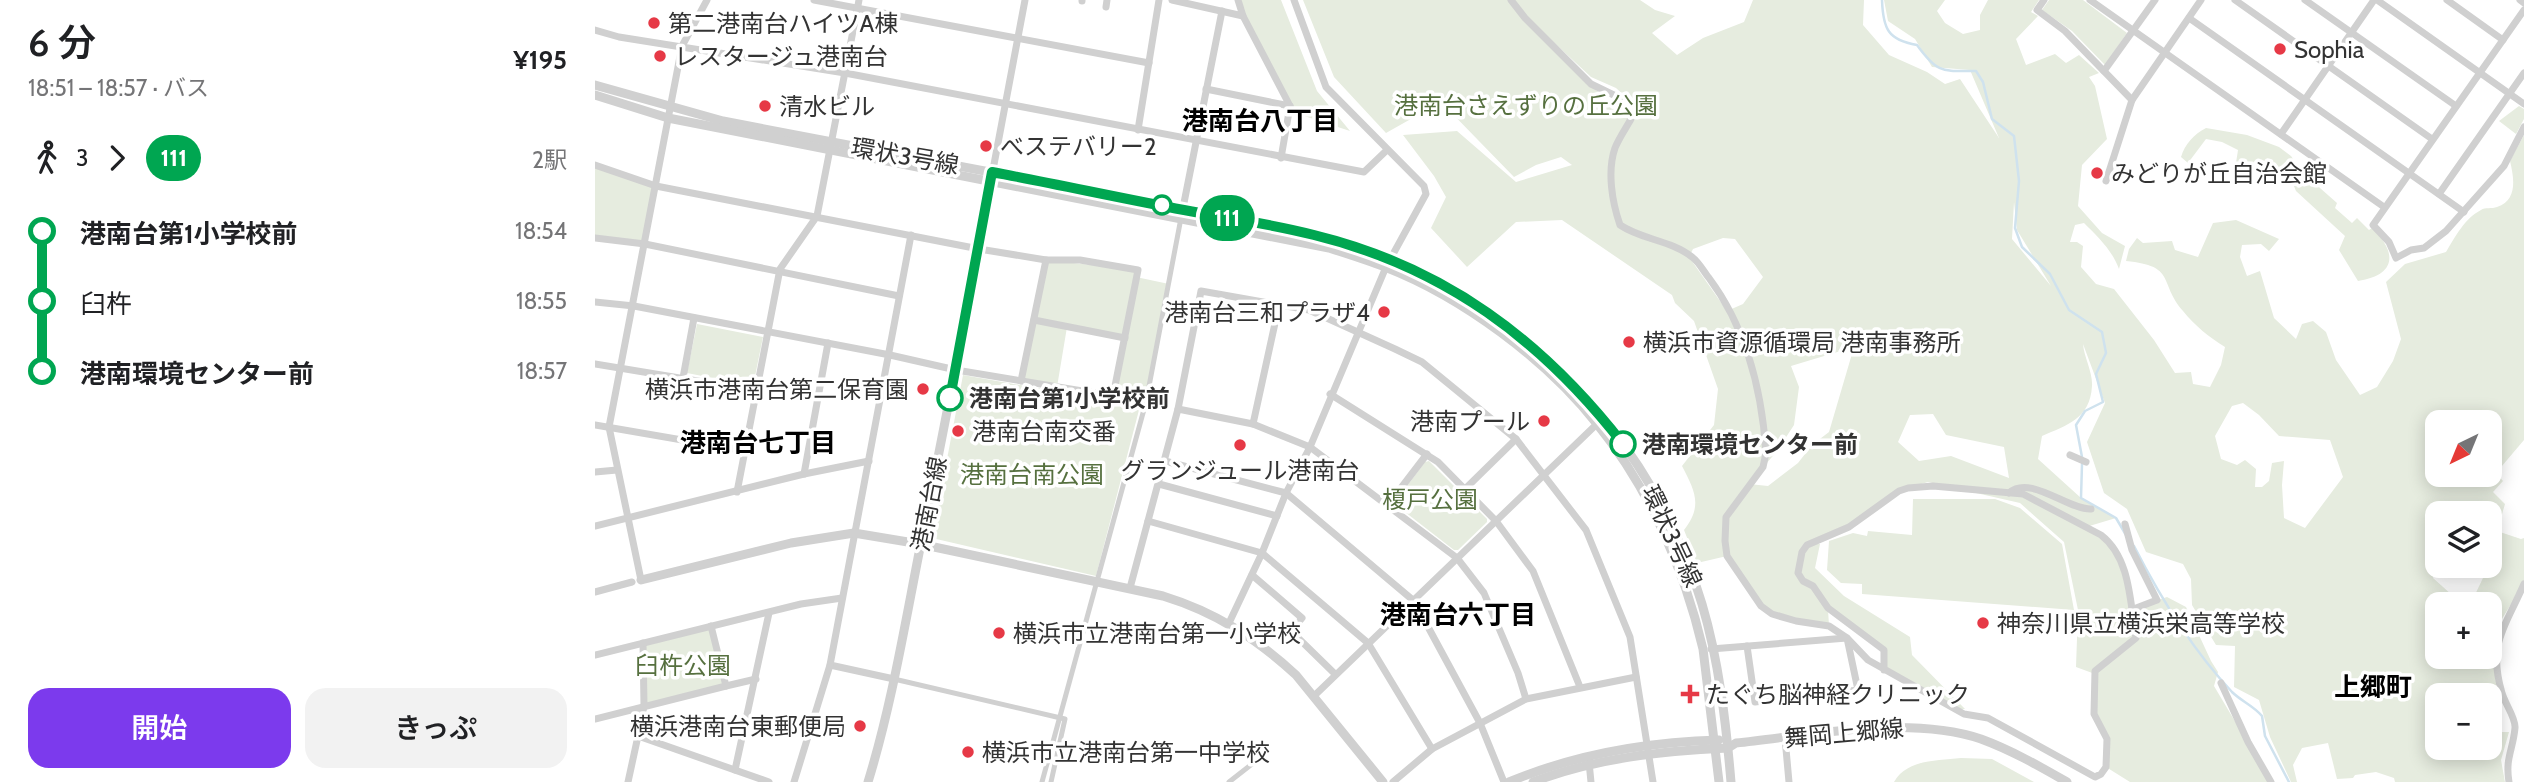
<!DOCTYPE html>
<html lang="ja">
<head>
<meta charset="utf-8">
<style>
	body { margin:0; font-family:Cabin,"Noto Sans JP",sans-serif; background:#f2f2f2; color:#202124; height:100vh; display:flex; flex-direction:column; font-size:26px; white-space:nowrap }
	* { box-sizing:border-box; margin:0 }
	p { font-size:23px; color:#757577 }
	.icon { flex:none; width:38px; height:38px; fill:none; stroke:currentColor; stroke-width:2; stroke-linecap:round; stroke-linejoin:round }
	.map { position:relative; flex:1; overflow:hidden }
	.details { display:flex; flex-direction:column; background:#fff; width:595px }
	.details>* { flex:none }
	.badge { padding:0 14px; border-radius:23px; font-size:24px; line-height:46px }
	.needle { width:46px; rotate:223deg }
	.controls { position:absolute; left:1830px; top:410px; display:grid; gap:14px }
	.controls a { display:grid; place-items:center; width:77px; height:77px; border-radius:14px; background:#fff; box-shadow:0 4px 18px #0003; font-size:35px }
	.map>.badge { position:absolute; translate:-50% -50%; box-shadow:0 0 0 4px #fff }
	.legs { display:flex; align-items:center; gap:10px; height:77px; padding:0 28px; font-size:23px }
	.legs p { margin-inline-start:auto }
	.headline { display:flex; align-items:center; justify-content:space-between; height:119px; padding:0 28px }
	h1 { font-size:38px; font-weight:600; line-height:52px }
	.cta { display:flex; gap:14px; margin-top:auto; padding:14px 28px }
	.cta a { flex:1; height:80px; border-radius:21px; background:#7c3aed; color:#fff; font-size:28px; font-weight:600; line-height:80px; text-align:center }
	.cta a+a { background:#f2f2f2; color:#202124 }
	ul { padding:0 28px; list-style:none }
	li { display:flex; align-items:center; gap:24px; height:70px; font-size:26px }
	li i { display:grid; place-items:center; width:10px; height:100%; margin:0 9px; background:currentColor }
	li i::after { content:''; width:18px; height:18px; margin:-9px; border:5px solid; border-radius:50%; background:#fff }
	li p { margin-inline-start:auto }
	li:first-child i { background:linear-gradient(#0000 50%,currentColor 0) }
	li:last-child i { background:linear-gradient(currentColor 50%,#0000 0) }
	main { display:flex; flex:1; min-height:0 }
	.map>svg:first-child { display:block }
</style>
</head>
<body>
<main>
<section class="details">
<div class="headline"><div><h1>6 分</h1><p>18:51 – 18:57 · バス</p></div><b>¥195</b></div>
<div class="legs"><svg class="icon" aria-label="walk" viewBox="0 0 24 24"><circle cx="13" cy="4" r="2"/><path d="M13 8l-2 6 4 7M11 14l-3 7M7 12l3-4h3l4 4"/></svg>3<svg class="icon" aria-label="forward" viewBox="0 0 24 24"><path d="M9 5l7 7-7 7"/></svg><b class="badge" style="background:#00a651;color:#fff">111</b><p>2駅</p></div>
<ul>
<li><i style="color:#00a651"></i><b>港南台第1小学校前</b><p>18:54</p></li>
<li><i style="color:#00a651"></i><span>臼杵</span><p>18:55</p></li>
<li><i style="color:#00a651"></i><b>港南環境センター前</b><p>18:57</p></li>
</ul>
<div class="cta"><a>開始</a><a>きっぷ</a></div>
</section>
<div class="map">
<svg width="1929" height="782" viewBox="0 0 1929 782">
	<rect width="100%" height="100%" fill="#fff"/>
	<g fill="#e6ecdf" fill-rule="evenodd">
		<path d="M 643,0 L 686,0 L 722,91 L 755,131 L 694,111 Z"/>
		<path d="M 708,0 L 914,0 C 949,38 982,78 1024,108 L 1025,116 L 1036,102 L 1021,88 L 996,77 L 927,13 L 916,0 L 1045,0 L 1060,10 L 1080,16 L 1057,33 L 1082,55 L 1108,38 L 1149,22 L 1158,0 L 1269,0 L 1268,25 L 1294,55 L 1332,72 L 1350,84 L 1365,79 L 1404,138 L 1375,70 L 1337,67 L 1320,39 L 1293,21 L 1289,0 L 1350,0 L 1342,11 L 1350,23 L 1368,34 L 1385,30 L 1385,15 L 1393,0 L 1444,0 L 1436,12 L 1443,16 L 1421,39 L 1431,65 L 1460,54 L 1471,63 L 1484,55 L 1504,73 L 1494,77 L 1500,86 L 1512,139 L 1487,165 L 1483,206 L 1507,233 L 1530,246 L 1524,269 C 1517,250 1503,237 1489,223 L 1480,225 L 1475,242 L 1482,242 L 1488,246 L 1486,267 L 1501,284 L 1519,289 L 1559,340 L 1580,373 L 1596,372 L 1598,384 L 1615,387 L 1626,365 L 1630,347 C 1614,337 1600,326 1588,311 C 1563,282 1582,266 1531,261 L 1534,249 L 1542,238 L 1548,243 L 1577,241 L 1580,250 L 1603,257 L 1618,223 L 1641,220 L 1684,239 L 1674,251 L 1666,244 L 1647,245 L 1645,257 L 1652,276 L 1665,271 L 1679,318 L 1701,339 L 1707,324 L 1718,321 L 1731,332 L 1741,360 L 1765,395 L 1782,387 L 1798,361 L 1806,339 L 1791,282 L 1810,264 L 1851,252 C 1860,237 1870,218 1886,210 C 1890,207 1897,209 1902,207 C 1923,200 1919,178 1915,161 L 1929,135 L 1929,440 L 1901,473 L 1908,481 L 1898,492 L 1910,504 L 1903,528 L 1895,527 L 1895,513 L 1843,513 L 1843,549 L 1838,578 L 1857,595 L 1876,603 L 1888,578 L 1890,565 L 1895,565 L 1896,529 L 1926,539 L 1929,538 L 1929,583 L 1902,627 L 1898,655 L 1903,699 L 1895,700 L 1895,695 L 1843,695 L 1843,747 L 1895,747 L 1895,732 L 1914,732 L 1906,760 L 1910,782 L 1800,782 L 1799,778 L 1781,772 L 1760,775 L 1758,778 L 1742,779 L 1733,743 L 1707,748 L 1698,765 L 1702,782 L 1696,782 L 1675,737 L 1664,700 L 1639,687 L 1640,646 L 1621,645 L 1597,605 L 1596,579 L 1588,564 L 1551,552 L 1532,509 L 1509,493 L 1492,442 L 1510,403 L 1488,344 C 1489,357 1498,373 1497,386 C 1495,419 1472,425 1447,436 L 1443,459 L 1486,498 L 1521,518 L 1491,527 C 1528,547 1530,572 1536,609 L 1572,597 L 1591,607 L 1616,661 L 1623,672 L 1619,686 L 1676,782 L 1535,782 L 1511,767 L 1512,739 L 1499,714 L 1500,674 L 1481,667 L 1483,610 L 1469,542 L 1425,503 L 1333,482 L 1306,490 L 1259,523 L 1216,544 L 1225,544 L 1220,568 L 1249,596 L 1315,637 L 1317,655 L 1370,709 L 1360,709 L 1288,669 L 1289,650 L 1233,609 L 1234,626 L 1201,621 L 1166,606 L 1132,556 L 1102,563 L 1089,530 C 1108,506 1100,491 1087,466 L 1119,425 L 1123,389 L 1099,321 L 1080,303 L 1077,295 L 967,220 L 921,222 L 872,267 L 836,228 L 851,197 L 839,176 L 808,135 L 862,131 L 921,182 L 977,165 L 966,157 L 941,165 L 919,177 L 846,102 L 791,133 L 739,77 ZM 1419,202 L 1422,230 L 1456,286 L 1417,239 ZM 1128,238 L 1140,239 L 1168,277 L 1148,304 L 1132,311 L 1094,257 L 1098,249 ZM 1259,347 L 1234,432 L 1217,445 L 1203,463 L 1173,486 L 1154,484 L 1182,451 L 1199,425 L 1204,387 L 1196,366 ZM 1648,403 L 1664,415 L 1684,436 L 1735,440 L 1748,477 L 1710,528 L 1689,518 L 1687,485 L 1689,461 L 1677,463 L 1674,481 L 1667,487 L 1660,487 L 1661,469 L 1650,460 L 1642,465 L 1626,459 L 1620,436 L 1637,406 ZM 1338,414 L 1351,435 L 1409,447 L 1414,478 L 1356,456 L 1324,461 L 1303,442 L 1315,415 ZM 1843,422 L 1895,422 L 1895,474 L 1843,474 ZM 1843,604 L 1895,604 L 1895,656 L 1843,656 Z"/>
		<path d="M 1454,0 L 1488,0 L 1532,33 L 1510,65 L 1477,31 L 1447,10 Z"/>
		<path d="M 1924,106 L 1929,109 L 1929,119 L 1921,134 L 1904,121 Z"/>
		<path d="M 1611,128 L 1652,135 L 1684,147 L 1696,156 L 1708,173 L 1742,203 L 1740,208 L 1757,223 L 1762,218 L 1774,230 L 1777,228 C 1803,253 1801,275 1763,281 L 1744,250 L 1750,236 L 1701,191 L 1696,179 L 1641,163 L 1643,150 L 1627,142 L 1611,139 L 1593,163 L 1586,157 C 1590,144 1599,134 1611,128 Z"/>
		<path d="M 0,165 L 61,186 L 50,244 L 0,238 Z"/>
		<path d="M 451,260 L 543,270 L 541,277 L 574,284 L 551,402 L 518,396 L 529,338 L 472,327 L 462,387 L 426,381 Z"/>
		<path d="M 102,324 L 168,337 L 158,386 L 92,373 Z"/>
		<path d="M 368,375 L 545,406 L 501,576 L 337,538 Z"/>
		<path d="M 834,461 L 892,519 L 892,522 L 863,550 L 859,550 L 801,505 L 800,502 L 830,462 Z"/>
		<path d="M 1318,499 L 1400,499 L 1425,508 L 1467,544 L 1479,610 L 1267,594 L 1267,584 L 1246,583 L 1232,570 L 1234,541 L 1258,533 L 1272,536 L 1273,531 L 1317,535 Z"/>
		<path d="M 116,626 L 131,686 L 49,706 L 48,643 Z"/>
		<path d="M 1366,758 L 1397,759 L 1439,782 L 1299,782 C 1312,759 1342,761 1366,758 Z"/>
	</g>
	<g fill="none" stroke-linecap="round" stroke-linejoin="round">
		<g stroke="#cfe2ee" stroke-width="2.5">
			<path d="M 1287,0 C 1288,29 1293,40 1322,45 C 1343,74 1347,71 1381,71 L 1388,82 L 1397,119 L 1419,136 L 1424,181 L 1420,228 L 1427,247 L 1455,274 L 1474,310 L 1507,332 L 1511,353 L 1501,374 L 1508,402 L 1490,411 L 1481,425 L 1487,457"/>
			<path d="M 1487,464 L 1486,498 L 1521,518 L 1531,535"/>
			<path d="M 1539,546 C 1566,599 1596,648 1637,692 C 1646,701 1659,706 1667,716 L 1670,736 L 1694,782"/>
		</g>
		<g stroke="#d0d0d0" stroke-width="5">
			<path d="M 299,679 L 470,719 L 456,782"/>
			<path d="M 447,782 L 551,402 L 586,218"/>
			<path d="M 634,782 L 666,757"/>
		</g>
		<g stroke="#d0d0d0" stroke-width="7">
			<path d="M 219,0 L 554,63"/>
			<path d="M 577,0 L 648,16 L 643,0"/>
			<path d="M 916,0 L 930,18 L 996,84 L 1027,99 L 1036,119 C 1031,128 1024,138 1020,148 C 1012,171 1017,202 1025,225 C 1047,240 1076,240 1097,257 C 1104,262 1109,272 1114,278 C 1152,329 1167,391 1171,453 L 1168,467 L 1131,517 L 1130,541 L 1132,556 L 1166,606 L 1177,614 L 1201,621 L 1234,626 L 1252,638 L 1263,690 L 1160,702 L 1152,646"/>
			<path d="M 1449,0 L 1442,10 L 1470,31 L 1537,100"/>
			<path d="M 1495,0 L 1789,207"/>
			<path d="M 1640,0 L 1837,139"/>
			<path d="M 1710,0 L 1861,106"/>
			<path d="M 1782,0 L 1929,104"/>
			<path d="M 1852,0 L 1908,40"/>
			<path d="M 1925,0 L 1929,3"/>
			<path d="M 487,1 L 487,0"/>
			<path d="M 511,7 L 512,0"/>
			<path d="M 1929,10 L 1778,225 L 1794,242 L 1801,258 L 1816,250 L 1829,248 L 1851,231 L 1909,166 L 1929,127"/>
			<path d="M 648,16 L 695,106"/>
			<path d="M 1594,18 L 1869,212"/>
			<path d="M 0,30 L 24,37 L 250,73 L 769,172 L 792,150"/>
			<path d="M 1509,71 L 1560,0"/>
			<path d="M 611,89 L 695,106 L 686,158"/>
			<path d="M 543,130 L 564,0"/>
			<path d="M 1686,134 L 1779,0"/>
			<path d="M 0,165 L 61,186 L 384,249 L 451,260 L 485,260 L 543,270 L 518,396 L 361,370 L 295,355 L 39,306 L 0,302"/>
			<path d="M 397,175 L 430,0"/>
			<path d="M 1511,181 L 1537,100 L 1606,0"/>
			<path d="M 1844,194 L 1929,73"/>
			<path d="M 586,218 L 627,11"/>
			<path d="M 0,238 L 50,244 L 304,296"/>
			<path d="M 439,320 L 530,338"/>
			<path d="M 0,364 L 163,391"/>
			<path d="M 88,378 L 99,318"/>
			<path d="M 426,381 L 451,260"/>
			<path d="M 735,394 L 843,462 L 901,521 L 938,571 L 985,687"/>
			<path d="M 583,409 L 606,291 L 714,310 L 800,349 L 827,362 L 921,439 L 991,530 L 1035,637 L 1058,782"/>
			<path d="M 658,424 L 715,447 L 862,558 L 889,593 L 923,673 L 931,699"/>
			<path d="M 0,425 L 151,451"/>
			<path d="M 1475,455 L 1491,462"/>
			<path d="M 570,461 L 691,493 L 819,601 L 885,723 L 909,782"/>
			<path d="M 0,472 L 22,470"/>
			<path d="M 209,474 L 233,343"/>
			<path d="M 564,484 L 682,516"/>
			<path d="M 870,489 L 921,439"/>
			<path d="M 142,492 L 185,269 L 222,216 L 264,0"/>
			<path d="M 1414,493 C 1435,474 1473,510 1496,509"/>
			<path d="M 793,505 L 832,454"/>
			<path d="M 553,521 L 667,553 L 773,643 L 837,749"/>
			<path d="M 1530,524 L 1537,550 L 1562,600 L 1536,610"/>
			<path d="M 0,526 L 209,474 L 274,461"/>
			<path d="M 657,575 L 707,618 L 696,631 L 740,674"/>
			<path d="M 46,580 L 14,427 L 87,46 L 112,0"/>
			<path d="M 535,588 L 583,409 L 658,424 L 684,305"/>
			<path d="M 0,592 L 37,582"/>
			<path d="M 634,623 L 667,553 L 691,493 L 715,447 L 791,267 L 831,194 L 829,186 L 731,87 L 699,0"/>
			<path d="M 48,643 L 49,706 L 43,736 L 174,782"/>
			<path d="M 1116,649 L 1252,638 L 1273,660 L 1360,709 L 1369,714 L 1393,718 L 1500,777 L 1506,774 L 1511,767 L 1512,739 L 1499,714 L 1500,671 L 1541,638 C 1535,604 1536,558 1506,535 L 1428,494 L 1338,486 L 1313,488 L 1304,491 L 1254,527 L 1212,545 L 1207,552 L 1203,573 L 1208,581 L 1218,586 L 1233,608 L 1289,650 L 1289,670"/>
			<path d="M 0,655 L 206,604 L 247,598"/>
			<path d="M 235,665 L 299,679"/>
			<path d="M 1626,683 L 1653,742 L 1676,782"/>
			<path d="M 131,686 L 161,679"/>
			<path d="M 719,696 L 1006,420"/>
			<path d="M 0,719 L 131,686 L 116,626"/>
			<path d="M 1190,738 L 1194,782"/>
			<path d="M 994,762 L 996,782"/>
			<path d="M 140,770 L 174,613"/>
			<path d="M 33,782 L 43,736"/>
			<path d="M 199,782 L 235,665 L 316,235"/>
			<path d="M 798,782 L 837,749 L 931,699 L 1041,677"/>
			<path d="M 1914,782 C 1910,758 1918,750 1920,728 C 1921,718 1910,704 1907,693 C 1892,643 1911,626 1929,584"/>
		</g>
		<g stroke="#d0d0d0" stroke-width="9">
			<path d="M 0,85 L 128,121 L 719,234 C 766,248 813,264 856,288 C 975,354 1069,475 1107,604 C 1124,661 1131,723 1136,782"/>
			<path d="M 0,95 L 73,118 L 734,248 C 753,254 772,260 790,267 C 867,297 951,359 1002,424 C 1054,488 1089,568 1108,649 L 1124,782"/>
			<path d="M 46,580 L 196,543 L 259,533 L 325,544 L 568,596 C 620,612 661,638 701,675 L 788,782"/>
			<path d="M 273,782 C 297,704 310,623 326,543 C 350,423 374,303 395,183"/>
			<path d="M 914,782 C 981,754 1052,742 1124,740"/>
			<path d="M 938,782 C 1001,758 1067,751 1133,748 L 1141,743 C 1217,735 1313,715 1386,739 C 1416,750 1444,766 1472,782"/>
		</g>
	</g>
	<g fill="none" stroke-linecap="round" stroke-linejoin="round">
		<g stroke="#fff" stroke-width="16">
			<path id="line-1" d="M 355,398 L 397,172 C 461,184 525,198 589,210 C 633,218 677,224 719,235 C 850,267 947,340 1028,444"/>
		</g>
		<use href="#line-1" stroke="#00a651" stroke-width="10"/>
	</g>
	<g fill="#e63946" stroke="#fff" stroke-width="2.5">
		<circle cx="59" cy="23" r="7"/>
		<circle cx="1685" cy="49" r="7"/>
		<circle cx="65" cy="56" r="7"/>
		<circle cx="170" cy="106" r="7"/>
		<circle cx="391" cy="146" r="7"/>
		<circle cx="1502" cy="173" r="7"/>
		<circle cx="789" cy="312" r="7"/>
		<circle cx="1034" cy="342" r="7"/>
		<circle cx="328" cy="389" r="7"/>
		<circle cx="949" cy="421" r="7"/>
		<circle cx="363" cy="431" r="7"/>
		<circle cx="645" cy="445" r="7"/>
		<circle cx="1388" cy="623" r="7"/>
		<circle cx="404" cy="633" r="7"/>
		<path d="M1091.5 683.5h7v7h7v7h-7v7h-7v-7h-7v-7h7z"/>
		<circle cx="265" cy="726" r="7"/>
		<circle cx="373" cy="752" r="7"/>
	</g>
	<g fill="#fff" stroke="#00a651" stroke-width="3.5">
		<circle cx="567" cy="205" r="9"/>
		<circle cx="355" cy="398" r="12"/>
		<circle cx="1028" cy="444" r="12"/>
	</g>
	<g text-anchor="middle" dominant-baseline="central" stroke-width="7" stroke-linejoin="round" paint-order="stroke">
		<g font-size="24" fill="#333" stroke="#fff" text-anchor="start">
			<text x="73" y="23">第二港南台ハイツA棟</text>
			<text x="1699" y="49">Sophia</text>
			<text x="79" y="56">レスタージュ港南台</text>
			<text x="184" y="106">清水ビル</text>
			<text x="405" y="146">べステバリー2</text>
			<text x="1516" y="173">みどりが丘自治会館</text>
			<text x="775" y="312" text-anchor="end">港南台三和プラザ4</text>
			<text x="1048" y="342">横浜市資源循環局 港南事務所</text>
			<text x="314" y="389" text-anchor="end">横浜市港南台第二保育園</text>
			<text x="935" y="421" text-anchor="end">港南プール</text>
			<text x="377" y="431">港南台南交番</text>
			<text x="645" y="470" text-anchor="middle">グランジュール港南台</text>
			<text x="1402" y="623">神奈川県立横浜栄高等学校</text>
			<text x="418" y="633">横浜市立港南台第一小学校</text>
			<text x="1111" y="694">たぐち脳神経クリニック</text>
			<text x="251" y="726" text-anchor="end">横浜港南台東郵便局</text>
			<text x="387" y="752">横浜市立港南台第一中学校</text>
		</g>
		<g font-size="24" fill="#56703f" stroke="#fff">
			<text x="931" y="105">港南台さえずりの丘公園</text>
			<text x="437" y="474">港南台南公園</text>
			<text x="835" y="499">榎戸公園</text>
			<text x="88" y="665">臼杵公園</text>
		</g>
		<g font-size="24" fill="#333" stroke="#fff">
			<text transform="translate(310 156) rotate(10)">環状3号線</text>
			<text transform="translate(334 504) rotate(-79)">港南台線</text>
			<text transform="translate(1077 536) rotate(65)">環状3号線</text>
			<text transform="translate(1249 733) rotate(-5)">舞岡上郷線</text>
		</g>
		<g font-size="24" font-weight="bold" fill="#333" stroke="#fff" text-anchor="start">
			<text x="374" y="398">港南台第1小学校前</text>
			<text x="1047" y="444">港南環境センター前</text>
		</g>
		<g font-size="26" font-weight="bold" fill="#000" stroke="#fff">
			<text x="665" y="121">港南台八丁目</text>
			<text x="163" y="443">港南台七丁目</text>
			<text x="863" y="615">港南台六丁目</text>
			<text x="1778" y="687">上郷町</text>
		</g>
	</g>
</svg>
<div class="controls">
<a><svg class="needle" viewBox="-14 -14 28 28"><path d="M0-13l5 13h-10z" fill="#e53935"/><path d="M0 13l5-13h-10z" fill="#757577"/></svg></a>
<a><svg class="icon" aria-label="layers" viewBox="0 0 24 24"><path d="M12 4l9 5-9 5-9-5zM3 14l9 5 9-5"/></svg></a>
<a>+</a>
<a>−</a>
</div>
<b class="badge" style="left:632px;top:218px;background:#00a651;color:#fff">111</b>
</div>
</main>
</body>
</html>
